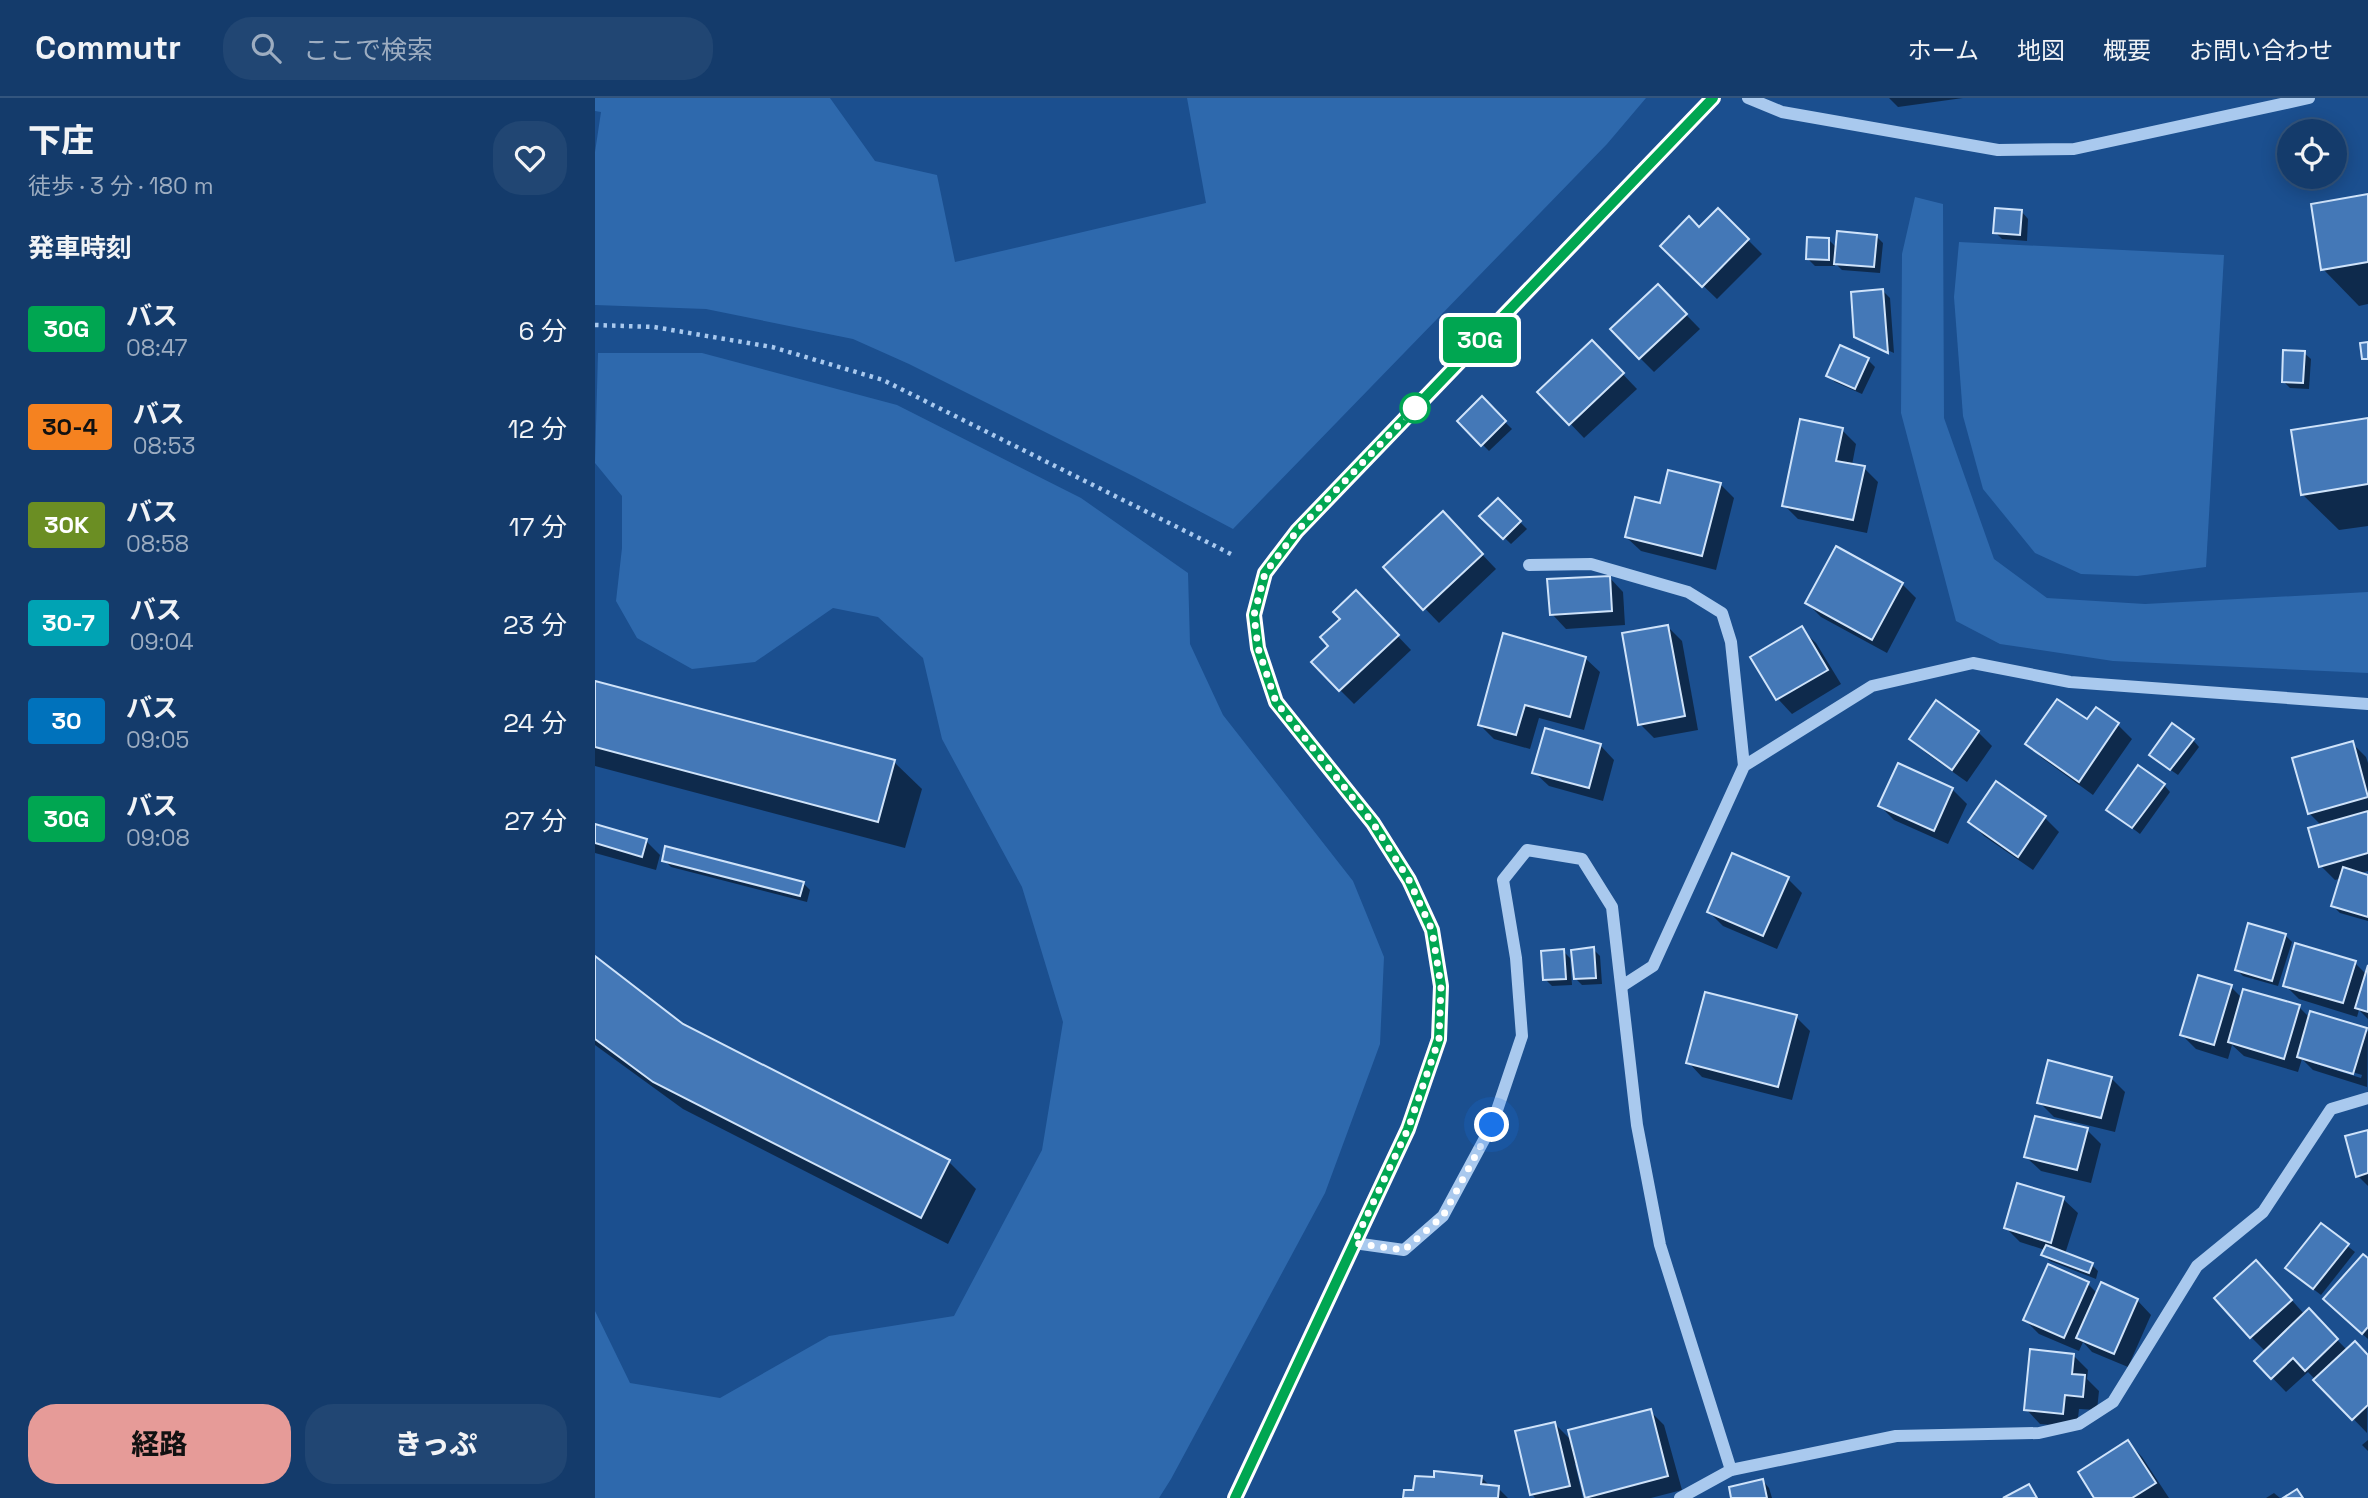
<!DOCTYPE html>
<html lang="ja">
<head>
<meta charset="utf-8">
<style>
	body { margin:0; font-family:"Space Grotesk","Noto Sans JP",sans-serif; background:#214673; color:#f1f3f6; height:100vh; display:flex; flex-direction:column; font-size:26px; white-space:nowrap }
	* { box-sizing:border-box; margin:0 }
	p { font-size:23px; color:#9dadc1 }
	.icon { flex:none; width:38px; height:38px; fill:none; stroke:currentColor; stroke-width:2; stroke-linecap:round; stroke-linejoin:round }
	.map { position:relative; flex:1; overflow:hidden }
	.sheet { display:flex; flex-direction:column; background:#143b6b; width:595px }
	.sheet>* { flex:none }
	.badge { padding:0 14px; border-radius:5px; font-size:24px; line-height:46px }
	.fabs { position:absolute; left:1682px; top:21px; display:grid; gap:14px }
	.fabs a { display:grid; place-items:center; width:70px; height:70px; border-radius:50%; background:#143b6b; box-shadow:0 4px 18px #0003,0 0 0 2px #33557e; font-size:35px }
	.you { position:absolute; width:35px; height:35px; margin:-18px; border:5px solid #fff; border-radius:50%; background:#1a73e8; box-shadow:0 0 0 10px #1a73e833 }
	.map>.badge { position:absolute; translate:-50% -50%; box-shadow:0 0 0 4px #fff }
	h2 { padding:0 28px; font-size:26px; line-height:63px }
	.round { display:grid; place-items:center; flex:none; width:74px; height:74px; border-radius:28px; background:#214673 }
	.summary { display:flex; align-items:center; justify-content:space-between; height:119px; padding:0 28px }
	h1 { font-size:33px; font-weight:800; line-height:52px }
	.button { display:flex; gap:14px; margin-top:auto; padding:14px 28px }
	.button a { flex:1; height:80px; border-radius:28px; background:#e69b98; color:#111; font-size:28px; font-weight:800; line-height:80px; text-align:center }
	.button a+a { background:#214673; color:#f1f3f6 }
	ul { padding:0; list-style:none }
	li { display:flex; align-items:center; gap:21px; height:98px; padding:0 28px }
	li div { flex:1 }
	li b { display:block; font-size:26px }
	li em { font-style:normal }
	li .badge { min-width:77px; font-weight:700; text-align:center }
	header { display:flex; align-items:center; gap:42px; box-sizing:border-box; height:98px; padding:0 35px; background:#143b6b; border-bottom:2px solid #33557e }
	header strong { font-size:33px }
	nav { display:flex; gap:38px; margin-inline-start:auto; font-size:24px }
	.search { width:490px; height:63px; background:#214673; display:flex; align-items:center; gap:18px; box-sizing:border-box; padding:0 24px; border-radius:28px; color:#9dadc1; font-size:26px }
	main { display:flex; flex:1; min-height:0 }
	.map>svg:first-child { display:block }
</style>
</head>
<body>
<header>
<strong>Commutr</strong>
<div class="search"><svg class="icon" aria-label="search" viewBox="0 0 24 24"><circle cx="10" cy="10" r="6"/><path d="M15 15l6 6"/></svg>ここで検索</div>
<nav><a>ホーム</a><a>地図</a><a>概要</a><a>お問い合わせ</a></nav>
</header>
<main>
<section class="sheet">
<div class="summary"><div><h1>下庄</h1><p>徒歩 · 3 分 · 180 m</p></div><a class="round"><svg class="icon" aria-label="heart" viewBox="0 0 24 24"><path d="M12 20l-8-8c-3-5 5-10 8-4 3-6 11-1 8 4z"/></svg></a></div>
<h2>発車時刻</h2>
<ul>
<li><span class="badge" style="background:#00a651;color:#fff">30G</span><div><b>バス</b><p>08:47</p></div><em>6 分</em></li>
<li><span class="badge" style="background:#f58220;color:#111">30-4</span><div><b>バス</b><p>08:53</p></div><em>12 分</em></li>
<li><span class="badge" style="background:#6b8e23;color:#fff">30K</span><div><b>バス</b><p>08:58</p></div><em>17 分</em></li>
<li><span class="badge" style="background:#00a3b4;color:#fff">30-7</span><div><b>バス</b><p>09:04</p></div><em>23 分</em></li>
<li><span class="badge" style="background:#0072bc;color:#fff">30</span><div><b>バス</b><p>09:05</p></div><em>24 分</em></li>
<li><span class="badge" style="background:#00a651;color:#fff">30G</span><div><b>バス</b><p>09:08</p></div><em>27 分</em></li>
</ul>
<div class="button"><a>経路</a><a>きっぷ</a></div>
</section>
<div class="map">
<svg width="1773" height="1400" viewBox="0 0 1773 1400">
	<rect width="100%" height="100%" fill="#1b4f8f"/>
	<g fill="#2e69ad">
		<path d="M 0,0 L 235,0 L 280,63 L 342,77 L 360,164 L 611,105 L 592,0 L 1051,0 L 1012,46 L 638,431 L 540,379 L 314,266 L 258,241 L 111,211 L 0,207 L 0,54 L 6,14 L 0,13 Z"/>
		<path d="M 1320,99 L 1348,106 L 1349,320 L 1399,461 L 1452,500 L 1550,506 L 1773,494 L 1773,575 L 1518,563 L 1405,546 L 1361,523 L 1306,315 L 1307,156 Z"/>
		<path d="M 1364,144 L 1629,157 L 1611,469 L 1542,478 L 1486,476 L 1440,455 L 1388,391 L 1368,318 L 1359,199 Z"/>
		<path d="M 3,255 L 107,255 L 302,307 L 486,400 L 593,475 L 595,546 L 628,617 L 758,783 L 789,859 L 785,946 L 730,1095 L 576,1381 L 564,1400 L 0,1400 L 0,1213 L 35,1285 L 125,1300 L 234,1238 L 359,1218 L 447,1052 L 468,924 L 427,789 L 347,641 L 328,560 L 283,519 L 238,510 L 160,564 L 97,571 L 42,540 L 21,503 L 27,450 L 27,398 L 0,365 Z"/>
	</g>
	<g fill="#0007" fill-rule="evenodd">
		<path d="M 1294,0 L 1368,0 L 1303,9 Z"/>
		<path d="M 1773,98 L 1773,206 L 1764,208 L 1728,171 Z"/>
		<path d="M 1123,112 L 1167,156 L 1122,201 L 1067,148 L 1105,132 Z"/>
		<path d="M 1427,114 L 1433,121 L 1432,143 L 1407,141 L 1400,134 Z"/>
		<path d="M 1281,138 L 1288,145 L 1285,175 L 1247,172 L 1240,165 L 1240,168 L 1220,168 L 1213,161 L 1233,141 L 1242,150 Z"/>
		<path d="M 1063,188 L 1105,231 L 1059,274 L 1045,260 Z"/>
		<path d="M 1288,193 L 1295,200 L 1299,255 L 1265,240 L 1265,242 L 1261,238 Z"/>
		<path d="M 997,244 L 1042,291 L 989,340 L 945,294 Z"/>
		<path d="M 1246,250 L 1273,262 L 1280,269 L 1267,296 L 1240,284 L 1233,278 Z"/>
		<path d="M 1709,255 L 1716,261 L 1714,291 L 1695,290 L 1688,283 Z"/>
		<path d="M 887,301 L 917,331 L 894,353 L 864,323 Z"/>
		<path d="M 1773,322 L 1773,428 L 1744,432 L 1707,396 Z"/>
		<path d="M 1247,332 L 1261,346 L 1257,367 L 1269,370 L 1283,384 L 1272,435 L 1203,421 L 1189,407 Z"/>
		<path d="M 1125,386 L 1139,400 L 1121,472 L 1046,453 L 1031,439 Z"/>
		<path d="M 903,402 L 932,431 L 916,446 L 887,418 Z"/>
		<path d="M 862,430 L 901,471 L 844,525 L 790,469 Z"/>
		<path d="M 1014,479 L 1028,494 L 1030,527 L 971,531 L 957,516 Z"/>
		<path d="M 1307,486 L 1321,500 L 1292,555 L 1226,519 L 1212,505 Z"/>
		<path d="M 775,509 L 816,552 L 759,606 L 745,592 Z"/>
		<path d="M 1073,529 L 1087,543 L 1103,632 L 1059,640 L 1045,626 Z"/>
		<path d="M 1206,531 L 1221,545 L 1246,586 L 1197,616 L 1183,601 L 1157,560 Z"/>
		<path d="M 990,560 L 1005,574 L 989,632 L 944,620 L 935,651 L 899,641 L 885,627 Z"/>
		<path d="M 0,584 L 299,664 L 327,691 L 310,750 L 0,668 Z"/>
		<path d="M 1501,611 L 1523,627 L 1537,641 L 1498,697 L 1447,660 L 1433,646 L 1492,624 Z"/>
		<path d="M 1383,634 L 1397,648 L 1372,684 L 1331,655 L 1316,641 Z"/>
		<path d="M 1598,642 L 1604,649 L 1583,677 L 1563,663 Z"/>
		<path d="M 1757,645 L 1771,659 L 1773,665 L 1773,773 L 1763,776 L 1773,779 L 1773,823 L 1745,815 L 1738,808 L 1747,780 L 1740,782 L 1726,768 L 1727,728 L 1714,715 Z"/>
		<path d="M 1005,647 L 1019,662 L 1008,703 L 954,688 L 939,674 Z"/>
		<path d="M 1304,667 L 1357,691 L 1372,706 L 1353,746 L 1299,722 L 1285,708 Z"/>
		<path d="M 1401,686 L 1450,720 L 1464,734 L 1438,772 L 1389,738 L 1375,724 Z"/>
		<path d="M 1569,687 L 1575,694 L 1545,736 L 1514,712 Z"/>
		<path d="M 0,728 L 51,743 L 65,757 L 61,772 L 0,755 Z"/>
		<path d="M 69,762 L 208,785 L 215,792 L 212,804 L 76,769 Z"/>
		<path d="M 1193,781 L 1207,795 L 1182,851 L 1128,828 L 1114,814 Z"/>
		<path d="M 1690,837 L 1697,844 L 1683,888 L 1648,878 L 1641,871 Z"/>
		<path d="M 998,851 L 1005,858 L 1007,886 L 987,887 L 980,880 Z"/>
		<path d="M 968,853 L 975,860 L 977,887 L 957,888 L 950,881 Z"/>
		<path d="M 0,861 L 87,927 L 354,1064 L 381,1091 L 353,1146 L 88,1011 L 0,947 Z"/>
		<path d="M 1760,865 L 1772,877 L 1773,873 L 1773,921 L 1764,912 L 1762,919 L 1704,901 L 1690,887 Z"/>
		<path d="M 1636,889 L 1647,900 L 1704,909 L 1715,920 L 1771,932 L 1773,934 L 1772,989 L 1718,972 L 1707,961 L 1703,974 L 1649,958 L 1637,947 L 1633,961 L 1601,951 L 1587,937 ZM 1718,962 L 1767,977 L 1766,980 L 1718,965 Z"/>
		<path d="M 1201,919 L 1215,933 L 1197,1002 L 1107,979 L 1093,964 Z"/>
		<path d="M 1516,980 L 1530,994 L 1520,1034 L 1459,1019 L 1444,1004 Z"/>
		<path d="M 1492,1032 L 1506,1046 L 1496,1085 L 1446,1073 L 1431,1059 Z"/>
		<path d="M 1773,1034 L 1773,1088 L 1763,1078 Z"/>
		<path d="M 1468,1101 L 1483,1115 L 1470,1156 L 1497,1167 L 1503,1173 L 1501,1181 L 1455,1163 L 1448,1156 L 1450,1152 L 1425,1144 L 1411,1130 Z"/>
		<path d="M 1726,1127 L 1760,1154 L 1726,1197 L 1699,1176 Z"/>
		<path d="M 1773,1163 L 1773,1241 L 1744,1215 Z"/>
		<path d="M 1675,1178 L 1710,1217 L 1714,1213 L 1752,1252 L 1773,1259 L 1772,1335 L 1713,1274 L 1691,1294 L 1661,1263 L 1671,1254 L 1656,1239 Z"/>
		<path d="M 1493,1186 L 1503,1196 L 1542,1202 L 1556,1217 L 1533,1269 L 1497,1254 L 1488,1244 L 1484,1253 L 1444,1236 L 1430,1222 Z"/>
		<path d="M 1478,1257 L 1493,1272 L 1492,1281 L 1504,1293 L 1502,1312 L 1484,1311 L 1482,1329 L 1445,1326 L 1431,1311 Z"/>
		<path d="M 1055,1313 L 1069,1327 L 1087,1392 L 1056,1400 L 993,1400 L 983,1365 L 980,1366 L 988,1400 L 940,1400 L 937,1396 L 960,1326 L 978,1344 Z"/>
		<path d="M 1773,1342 L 1773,1353 L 1767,1347 Z"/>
		<path d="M 1533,1344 L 1547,1359 L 1574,1400 L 1501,1400 Z"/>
		<path d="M 887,1380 L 896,1389 L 903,1390 L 913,1400 L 809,1400 Z"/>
		<path d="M 1168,1383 L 1174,1390 L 1177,1400 L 1138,1400 Z"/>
		<path d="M 1679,1395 L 1685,1400 L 1671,1400 Z"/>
	</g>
	<g fill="#4478b7" stroke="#cfe3fa" stroke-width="2">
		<path d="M 1773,96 L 1773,164 L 1726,172 L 1716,106 Z"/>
		<path d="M 1123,110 L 1154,141 L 1107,189 L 1065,148 L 1094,118 L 1104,129 Z"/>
		<path d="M 1400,110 L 1427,112 L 1425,137 L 1398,135 Z"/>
		<path d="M 1242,133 L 1282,137 L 1279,169 L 1239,166 Z"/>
		<path d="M 1212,139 L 1234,140 L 1234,162 L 1211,161 Z"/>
		<path d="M 1063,186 L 1092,216 L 1044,261 L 1015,231 Z"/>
		<path d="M 1288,191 L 1293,255 L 1259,239 L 1256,194 Z"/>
		<path d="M 997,242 L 1029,275 L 974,327 L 942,294 Z"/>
		<path d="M 1773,244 L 1773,261 L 1767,261 L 1765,245 Z"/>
		<path d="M 1245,247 L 1274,260 L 1260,291 L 1231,278 Z"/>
		<path d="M 1688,252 L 1710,253 L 1708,285 L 1687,284 Z"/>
		<path d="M 887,298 L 911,323 L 886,348 L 862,323 Z"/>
		<path d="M 1773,320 L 1773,386 L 1706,397 L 1696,332 Z"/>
		<path d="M 1205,321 L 1248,330 L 1241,363 L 1270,368 L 1258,422 L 1187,408 Z"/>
		<path d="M 1073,372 L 1126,385 L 1107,458 L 1030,439 L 1040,399 L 1065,405 Z"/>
		<path d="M 903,400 L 926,423 L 908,441 L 884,418 Z"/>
		<path d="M 848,413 L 888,456 L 828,512 L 788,469 Z"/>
		<path d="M 1241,448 L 1308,485 L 1277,542 L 1210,505 Z"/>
		<path d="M 1015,478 L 1017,513 L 955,517 L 952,481 Z"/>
		<path d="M 761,492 L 804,537 L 744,593 L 716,564 L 733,548 L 725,539 L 745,521 L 738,514 Z"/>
		<path d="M 1073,527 L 1090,618 L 1043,627 L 1027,535 Z"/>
		<path d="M 1207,528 L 1233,572 L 1181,602 L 1155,559 Z"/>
		<path d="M 908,535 L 991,559 L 975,619 L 930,607 L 921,637 L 883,627 Z"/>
		<path d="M 0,583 L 300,662 L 283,724 L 0,649 Z"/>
		<path d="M 1462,601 L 1492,621 L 1501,609 L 1524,625 L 1484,684 L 1430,646 Z"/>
		<path d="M 1341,602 L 1384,633 L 1357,672 L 1314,641 Z"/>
		<path d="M 1577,625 L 1599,641 L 1575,672 L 1554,657 Z"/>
		<path d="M 950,630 L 1006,646 L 994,690 L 937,675 Z"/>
		<path d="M 1758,643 L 1773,699 L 1713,716 L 1697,660 Z"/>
		<path d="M 1303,665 L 1358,690 L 1339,733 L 1283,708 Z"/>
		<path d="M 1543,667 L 1570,686 L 1537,730 L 1511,712 Z"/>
		<path d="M 1401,683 L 1451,718 L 1423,759 L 1373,724 Z"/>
		<path d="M 1773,713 L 1773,755 L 1724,769 L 1713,730 Z"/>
		<path d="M 0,726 L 52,741 L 47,759 L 0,745 Z"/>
		<path d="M 70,748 L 209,784 L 205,798 L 67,763 Z"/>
		<path d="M 1137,755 L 1194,779 L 1168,838 L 1112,814 Z"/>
		<path d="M 1748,769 L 1773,777 L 1773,819 L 1736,808 Z"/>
		<path d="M 1653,825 L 1691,836 L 1677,883 L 1640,872 Z"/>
		<path d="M 1700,845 L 1761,863 L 1748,905 L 1688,888 Z"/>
		<path d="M 999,849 L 1001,880 L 979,881 L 976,852 Z"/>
		<path d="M 969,851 L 971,881 L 948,882 L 946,853 Z"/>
		<path d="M 0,858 L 88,926 L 355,1062 L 326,1120 L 58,984 L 0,941 Z"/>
		<path d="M 1773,867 L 1773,914 L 1760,910 Z"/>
		<path d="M 1603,877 L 1637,887 L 1619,947 L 1585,937 Z"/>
		<path d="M 1648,891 L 1705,907 L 1689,961 L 1633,944 Z"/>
		<path d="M 1110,894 L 1202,917 L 1183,989 L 1091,965 Z"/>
		<path d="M 1715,913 L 1772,930 L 1758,976 L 1702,959 Z"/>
		<path d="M 1453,962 L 1517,979 L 1506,1020 L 1442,1005 Z"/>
		<path d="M 1440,1018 L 1493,1030 L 1482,1072 L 1429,1059 Z"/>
		<path d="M 1773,1032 L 1773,1075 L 1761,1079 L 1750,1038 Z"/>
		<path d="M 1422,1085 L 1469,1099 L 1456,1145 L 1409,1130 Z"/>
		<path d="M 1726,1125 L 1754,1146 L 1718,1191 L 1690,1170 Z"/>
		<path d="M 1451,1147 L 1498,1165 L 1494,1175 L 1446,1157 Z"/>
		<path d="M 1768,1156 L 1773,1160 L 1773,1229 L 1767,1236 L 1728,1201 Z"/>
		<path d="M 1661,1162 L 1697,1202 L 1655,1240 L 1619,1200 Z"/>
		<path d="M 1453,1166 L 1494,1184 L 1469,1240 L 1428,1222 Z"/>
		<path d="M 1506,1184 L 1543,1201 L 1519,1256 L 1481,1240 Z"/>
		<path d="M 1714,1210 L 1743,1241 L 1710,1273 L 1698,1260 L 1676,1281 L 1659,1263 Z"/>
		<path d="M 1760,1243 L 1773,1257 L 1773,1307 L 1757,1322 L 1718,1282 Z"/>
		<path d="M 1435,1251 L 1479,1256 L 1477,1276 L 1490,1277 L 1488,1299 L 1470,1297 L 1468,1316 L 1429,1312 Z"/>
		<path d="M 1056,1311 L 1073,1378 L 990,1400 L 973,1332 Z"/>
		<path d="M 960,1324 L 975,1388 L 935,1397 L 920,1333 Z"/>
		<path d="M 1533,1342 L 1561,1385 L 1537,1400 L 1499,1400 L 1483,1374 Z"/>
		<path d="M 839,1373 L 887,1378 L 886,1386 L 904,1388 L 903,1400 L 808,1400 L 809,1392 L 818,1392 L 820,1378 L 839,1379 Z"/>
		<path d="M 1168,1381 L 1172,1400 L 1136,1400 L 1134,1389 Z"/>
		<path d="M 1434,1386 L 1442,1400 L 1408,1400 Z"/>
		<path d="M 1702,1391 L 1708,1400 L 1688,1400 Z"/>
	</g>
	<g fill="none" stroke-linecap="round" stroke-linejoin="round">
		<path stroke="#a9c9ee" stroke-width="4.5" stroke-dasharray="3.5 5" stroke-linecap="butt" d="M 0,227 L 59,229 L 177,249 L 288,282 L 636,456"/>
		<g stroke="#a9c9ee" stroke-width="12">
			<path d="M 1153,0 L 1187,14 L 1403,52 L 1479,51 L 1714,0"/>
			<path d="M 934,467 L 996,466 L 1093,494 L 1127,515 L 1136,544 L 1149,668"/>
			<path d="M 1027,888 L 1058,868 L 1149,668 L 1277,588 L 1378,565 L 1475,584 L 1773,606"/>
			<path d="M 759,1145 L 809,1152 L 848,1118 L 897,1027 L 927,938 L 921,860 L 908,782 L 932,752 L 987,761 L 1017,809 L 1042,1027 L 1065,1147 L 1136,1372"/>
			<path d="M 640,1400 L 813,1031 L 844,941 L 846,888 L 837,832 L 814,782 L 778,725 L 681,604 L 662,550 L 659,517 L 670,475 L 702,433 L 1118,0"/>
			<path d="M 1085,1400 L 1136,1372 L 1301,1338 L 1444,1335 L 1484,1326 L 1518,1304 L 1602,1168 L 1668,1114 L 1736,1011 L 1773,1000"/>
		</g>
	</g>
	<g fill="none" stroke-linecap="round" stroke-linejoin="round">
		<g stroke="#fff" stroke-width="16">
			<path id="line" d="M 640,1400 L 813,1031 L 844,941 L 846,888 L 837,832 L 814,782 L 778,725 L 681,604 L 663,550 L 659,517 L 670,475 L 702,433 L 1118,0"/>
		</g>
		<use href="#line" stroke="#00a651" stroke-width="10"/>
		<path stroke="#fff" stroke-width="7" stroke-dasharray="0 12.6" d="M 820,310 L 702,433 L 670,475 L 659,517 L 663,550 L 681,604 L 778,725 L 814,782 L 837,832 L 846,888 L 844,941 L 813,1031 L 759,1145 L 809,1152 L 848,1118 L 897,1027"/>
	</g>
	<circle fill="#fff" stroke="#00a651" stroke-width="3.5" cx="820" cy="310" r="14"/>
</svg>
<div class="fabs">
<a><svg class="icon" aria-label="locate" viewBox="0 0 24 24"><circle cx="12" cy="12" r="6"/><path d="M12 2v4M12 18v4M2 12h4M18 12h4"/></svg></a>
</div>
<div class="you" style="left:897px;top:1027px"></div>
<b class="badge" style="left:885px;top:242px;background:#00a651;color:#fff">30G</b>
</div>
</main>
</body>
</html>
